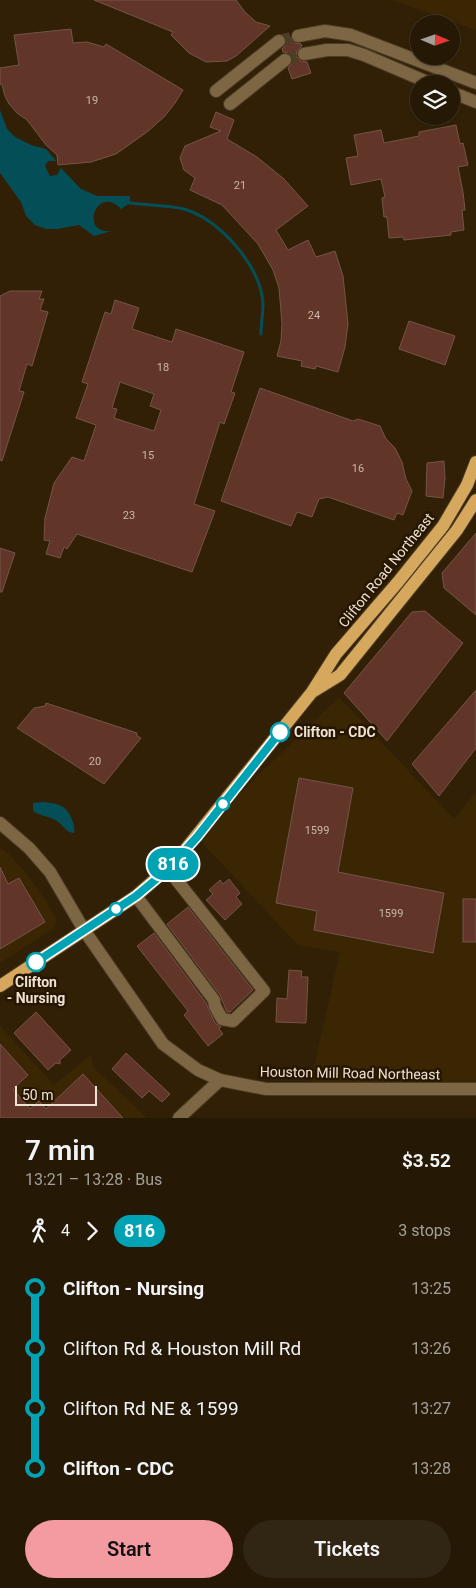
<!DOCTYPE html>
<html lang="en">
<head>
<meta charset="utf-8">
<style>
	body { margin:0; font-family:Roboto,sans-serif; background:#312513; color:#f1f3f6; height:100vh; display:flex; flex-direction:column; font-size:19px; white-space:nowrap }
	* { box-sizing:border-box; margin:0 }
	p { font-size:16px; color:#a3a09a }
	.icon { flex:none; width:28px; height:28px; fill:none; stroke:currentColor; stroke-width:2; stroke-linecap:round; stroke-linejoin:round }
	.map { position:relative; height:1118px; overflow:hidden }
	.drawer { display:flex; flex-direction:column; background:#251804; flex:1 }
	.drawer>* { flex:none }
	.badge { padding:0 10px; border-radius:16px; font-size:18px; line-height:32px }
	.needle { width:32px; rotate:92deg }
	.tools { position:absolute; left:410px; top:15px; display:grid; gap:10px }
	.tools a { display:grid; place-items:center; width:50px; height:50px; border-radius:50%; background:#251804; box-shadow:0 1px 4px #0004,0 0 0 1px #423726; font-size:25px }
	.scale { position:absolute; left:15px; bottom:12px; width:82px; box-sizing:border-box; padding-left:5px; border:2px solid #eee2d4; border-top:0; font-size:14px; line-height:18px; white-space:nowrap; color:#eee2d4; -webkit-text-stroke:4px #261600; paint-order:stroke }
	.map>.badge { position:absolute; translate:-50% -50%; box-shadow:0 0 0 2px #fff }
	.legs { display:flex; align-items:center; gap:8px; height:55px; padding:0 25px; font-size:16px }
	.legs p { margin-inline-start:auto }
	.summary { display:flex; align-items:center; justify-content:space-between; height:85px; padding:0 25px }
	h1 { font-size:28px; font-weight:600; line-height:38px }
	.primary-button { display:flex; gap:10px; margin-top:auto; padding:10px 25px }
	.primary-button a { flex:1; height:58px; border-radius:30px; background:#f49aa1; color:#111; font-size:20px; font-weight:600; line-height:58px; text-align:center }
	.primary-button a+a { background:#312513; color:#f1f3f6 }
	ul { padding:0 25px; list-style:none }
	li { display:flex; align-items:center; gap:18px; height:60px; font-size:19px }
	li i { display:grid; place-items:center; width:8px; height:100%; margin:0 6px; background:currentColor }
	li i::after { content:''; width:12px; height:12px; margin:-6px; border:4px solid; border-radius:50%; background:#251804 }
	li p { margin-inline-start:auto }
	li:first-child i { background:linear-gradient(#0000 50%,currentColor 0) }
	li:last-child i { background:linear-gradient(currentColor 50%,#0000 0) }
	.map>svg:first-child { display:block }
</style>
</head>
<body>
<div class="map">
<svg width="476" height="1118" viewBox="0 0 476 1118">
	<rect width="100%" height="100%" fill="#312006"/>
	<g fill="#3b2604">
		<path d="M 391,0 L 476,0 L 476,30 Z"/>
		<path d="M 339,697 L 454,819 L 476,792 L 476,1088 L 309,1089 L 340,952 L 298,945 L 196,836 Z"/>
		<path d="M 0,848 L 9,854 L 28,876 L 46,901 L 56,919 L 56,923 L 53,929 L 0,963 Z"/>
		<path d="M 0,1026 L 54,1085 L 91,1055 L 93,1067 L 147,1118 L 0,1118 Z"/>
	</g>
	<g fill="#044f57">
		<path d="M 0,110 L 7,129 L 15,137 L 31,145 L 46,149 L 56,161 L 48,161 L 45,166 L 50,176 L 57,175 L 61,168 L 81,189 L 97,196 L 130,196 L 130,203 L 121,209 C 97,183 78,235 112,231 L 94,236 L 79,225 L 57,229 L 46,229 L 35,225 L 26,216 L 21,202 L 0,173 Z"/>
		<path d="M 43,802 C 50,803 58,803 63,807 C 70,812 76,825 74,833 C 65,832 64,826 57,821 C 49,816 40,816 33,811 L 33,803 Z"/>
	</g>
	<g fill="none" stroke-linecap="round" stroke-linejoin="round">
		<path stroke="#044f57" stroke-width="3" d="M 130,203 C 145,205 169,205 184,209 C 220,220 260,265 263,303 C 263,313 261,324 261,334"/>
	</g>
	<g fill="#613628" stroke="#745449" fill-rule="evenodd">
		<path d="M 94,0 L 236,0 L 245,12 L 256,22 L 270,26 L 236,56 L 227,61 L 206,62 L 189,53 L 171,35 L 173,32 Z"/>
		<path d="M 71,29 L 73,43 L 87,42 L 104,47 L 106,44 L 183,90 L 175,103 L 164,117 L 147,132 L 116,154 L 91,162 L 58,165 L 57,155 L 46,145 L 27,120 L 17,113 L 9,104 L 5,96 L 2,85 L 0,84 L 0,68 L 19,65 L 14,35 Z"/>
		<path d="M 290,37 L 295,43 L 301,44 L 302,46 L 297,51 L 296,56 L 301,61 L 307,62 L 311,73 L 292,79 L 288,68 L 292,63 L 293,58 L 288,53 L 283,52 L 282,49 L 287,44 L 286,38 Z"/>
		<path d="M 216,112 L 234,120 L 227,139 L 257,157 L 284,179 L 308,206 L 276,230 L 288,250 L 308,240 L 316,257 L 335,251 L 343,276 L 348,324 L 345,347 L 338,372 L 316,366 L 315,369 L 301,366 L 302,361 L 277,356 L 281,341 L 282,324 L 279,288 L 273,270 L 258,244 L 222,205 L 190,190 L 195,178 L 184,170 L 180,158 L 185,146 L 221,131 L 210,127 Z"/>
		<path d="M 456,125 L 460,144 L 463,143 L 468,165 L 458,167 L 463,192 L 465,210 L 462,210 L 464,230 L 451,232 L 451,235 L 404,240 L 403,237 L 389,238 L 387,217 L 384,217 L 382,198 L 385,197 L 381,179 L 351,185 L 346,158 L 358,156 L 354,135 L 381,130 L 384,143 L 419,136 L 419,132 Z"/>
		<path d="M 10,291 L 42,291 L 39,299 L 44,299 L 40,310 L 48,312 L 32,366 L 27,364 L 19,391 L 24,392 L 2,461 L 0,460 L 0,296 Z"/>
		<path d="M 115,300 L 139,308 L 132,329 L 172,342 L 176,329 L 244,352 L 231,392 L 235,393 L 224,424 L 220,422 L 194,504 L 215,511 L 192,572 L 77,534 L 67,549 L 64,547 L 60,558 L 46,554 L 50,541 L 44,540 L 45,518 L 54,483 L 72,457 L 84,461 L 96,425 L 76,418 L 88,384 L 82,382 L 105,312 L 111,314 ZM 120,382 L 154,394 L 150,406 L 161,410 L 154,431 L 114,418 L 117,409 L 112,408 Z"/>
		<path d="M 409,321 L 455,336 L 445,365 L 399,349 Z"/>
		<path d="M 260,388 L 353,421 L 358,419 L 380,426 L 386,439 L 395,448 L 402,462 L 406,479 L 412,491 L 403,515 L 397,513 L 394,520 L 328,497 L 319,499 L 312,517 L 297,512 L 291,526 L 221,501 Z"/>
		<path d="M 444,461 L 445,478 L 443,498 L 426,496 L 427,463 Z"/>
		<path d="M 476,533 L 476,615 L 444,588 L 442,573 Z"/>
		<path d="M 0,548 L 15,553 L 2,592 L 0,592 Z"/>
		<path d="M 425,611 L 463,643 L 387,741 L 344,693 L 412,612 Z"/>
		<path d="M 476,690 L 476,748 L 439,796 L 412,764 Z"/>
		<path d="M 46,703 L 137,733 L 137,736 L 141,738 L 104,784 L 17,728 L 34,708 L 45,706 Z"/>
		<path d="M 299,778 L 353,788 L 338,872 L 444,893 L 433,953 L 314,930 L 317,911 L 276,903 Z"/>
		<path d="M 0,867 L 8,884 L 19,878 L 45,922 L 0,949 Z"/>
		<path d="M 229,879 L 240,893 L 236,897 L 242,904 L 225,920 L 206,900 L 213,894 L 209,890 L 220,880 L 223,884 Z"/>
		<rect x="463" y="899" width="13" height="43"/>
		<path d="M 188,907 L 253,990 L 230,1012 L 227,1012 L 220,995 L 167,924 Z"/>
		<path d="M 154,933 L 206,1003 L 215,1023 L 221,1027 L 219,1029 L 223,1034 L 208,1046 L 184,1015 L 188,1011 L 137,946 Z"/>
		<path d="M 289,970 L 302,971 L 301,977 L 308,977 L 306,1023 L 276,1022 L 277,998 L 287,999 Z"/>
		<path d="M 36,1012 L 71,1050 L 60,1060 L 60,1064 L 56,1063 L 48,1070 L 14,1033 Z"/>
		<path d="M 0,1044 L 28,1075 L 13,1089 L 30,1109 L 39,1101 L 46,1109 L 83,1074 L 123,1118 L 0,1118 Z"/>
		<path d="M 126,1053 L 170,1094 L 162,1102 L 149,1091 L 142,1098 L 112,1069 Z"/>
	</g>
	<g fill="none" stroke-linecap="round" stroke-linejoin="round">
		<g stroke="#4d3d25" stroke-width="12" stroke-dasharray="12 6" stroke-linecap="butt">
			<path d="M 279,41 L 298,36"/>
			<path d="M 285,60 L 304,54"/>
		</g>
		<g stroke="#4b3b23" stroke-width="14">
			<g id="minor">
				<path d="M 298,36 L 325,31 L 351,35 L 476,83"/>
				<path d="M 304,54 L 327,50 L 348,50 L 364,55 L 432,84"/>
				<path d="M 216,91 L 279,41"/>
				<path d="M 451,92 L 476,102"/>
				<path d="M 230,104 L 285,60"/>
				<path d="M 0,823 L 29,848 L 50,872 L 84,930 L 163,1044 L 198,1070 L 220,1080 L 266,1089 L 476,1089"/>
				<path d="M 136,896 L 214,1000 L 215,1006 L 222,1019 L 233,1021 L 264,991 L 168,869"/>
				<path d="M 179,1118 L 220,1080"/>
			</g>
		</g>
		<g stroke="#4b3b23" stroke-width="14">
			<g id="major">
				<path d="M 314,691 L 340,675 L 457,530 L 476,500"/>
				<path d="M 0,986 L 136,896 L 176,861 L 312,692 L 336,654 L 398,582 L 443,526 L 467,485 L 476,462"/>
			</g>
		</g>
		<use href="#minor" stroke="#7c6644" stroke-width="12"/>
		<use href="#major" stroke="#d5a85e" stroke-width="12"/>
	</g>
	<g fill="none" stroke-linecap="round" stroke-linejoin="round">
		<g stroke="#fff" stroke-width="11">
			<path id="line-1" d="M 36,962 L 136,896 L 166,871 L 197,837 L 280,732"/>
		</g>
		<use href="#line-1" stroke="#00a3b4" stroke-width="8"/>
	</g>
	<g fill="#fff" stroke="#00a3b4" stroke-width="2.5">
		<circle cx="280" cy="732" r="9"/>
		<circle cx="223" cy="804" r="6"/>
		<circle cx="116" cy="909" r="6"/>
		<circle cx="36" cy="962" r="9"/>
	</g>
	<g text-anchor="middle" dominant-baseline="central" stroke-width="5" stroke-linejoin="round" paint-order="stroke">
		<g font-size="11" fill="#cbb7a9">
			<text x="92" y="100">19</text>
			<text x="240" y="185">21</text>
			<text x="314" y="315">24</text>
			<text x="163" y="367">18</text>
			<text x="148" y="455">15</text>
			<text x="358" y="468">16</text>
			<text x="129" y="515">23</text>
			<text x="95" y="761">20</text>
			<text x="317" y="830">1599</text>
			<text x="391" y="913">1599</text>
		</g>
		<g font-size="14" fill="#eee2d4" stroke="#261600">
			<text transform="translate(386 570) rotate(-51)">Clifton Road Northeast</text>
			<text transform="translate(350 1073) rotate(1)">Houston Mill Road Northeast</text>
		</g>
		<g font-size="14" font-weight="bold" fill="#eee2d4" stroke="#261600" text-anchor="start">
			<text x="294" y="732">Clifton - CDC</text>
			<text x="36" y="982" text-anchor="middle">Clifton<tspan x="36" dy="16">- Nursing</tspan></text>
		</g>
	</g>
</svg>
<div class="tools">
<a><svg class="needle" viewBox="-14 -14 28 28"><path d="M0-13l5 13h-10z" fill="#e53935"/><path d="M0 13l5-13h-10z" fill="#a3a09a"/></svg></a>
<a><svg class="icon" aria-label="layers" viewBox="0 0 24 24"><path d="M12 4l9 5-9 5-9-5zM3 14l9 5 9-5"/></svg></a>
</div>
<div class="scale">50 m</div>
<b class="badge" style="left:173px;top:864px;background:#00a3b4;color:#fff">816</b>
</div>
<section class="drawer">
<div class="summary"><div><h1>7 min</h1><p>13:21 – 13:28 · Bus</p></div><b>$3.52</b></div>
<div class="legs"><svg class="icon" aria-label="walk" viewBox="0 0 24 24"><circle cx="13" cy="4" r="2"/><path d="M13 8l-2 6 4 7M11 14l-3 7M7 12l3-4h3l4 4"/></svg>4<svg class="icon" aria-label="forward" viewBox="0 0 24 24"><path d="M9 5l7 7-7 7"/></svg><b class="badge" style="background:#00a3b4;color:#fff">816</b><p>3 stops</p></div>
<ul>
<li><i style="color:#00a3b4"></i><b>Clifton - Nursing</b><p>13:25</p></li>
<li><i style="color:#00a3b4"></i><span>Clifton Rd &amp; Houston Mill Rd</span><p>13:26</p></li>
<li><i style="color:#00a3b4"></i><span>Clifton Rd NE &amp; 1599</span><p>13:27</p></li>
<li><i style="color:#00a3b4"></i><b>Clifton - CDC</b><p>13:28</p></li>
</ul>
<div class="primary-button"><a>Start</a><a>Tickets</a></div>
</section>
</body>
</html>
